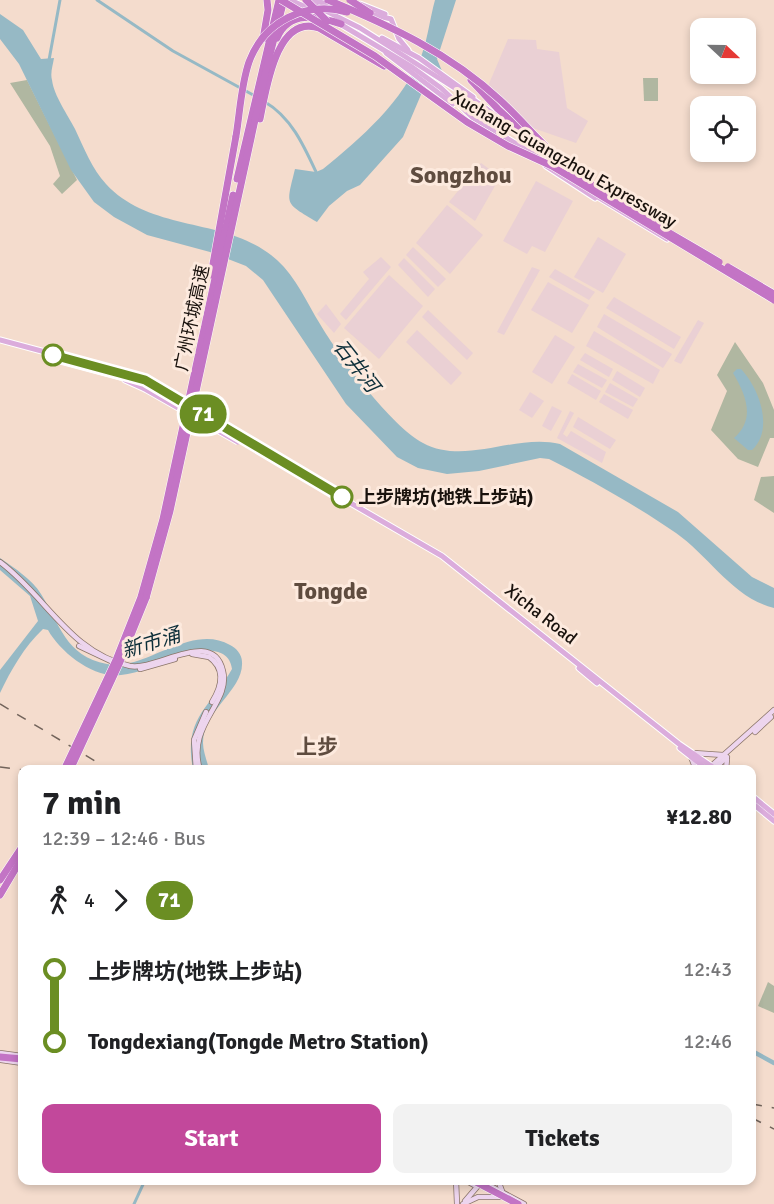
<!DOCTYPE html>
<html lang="en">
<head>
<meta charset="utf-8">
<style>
	body { margin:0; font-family:Signika,"Noto Sans SC",sans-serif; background:#f2f2f2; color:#202124; height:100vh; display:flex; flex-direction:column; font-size:22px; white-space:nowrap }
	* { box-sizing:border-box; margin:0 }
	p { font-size:20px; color:#757577 }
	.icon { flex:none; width:33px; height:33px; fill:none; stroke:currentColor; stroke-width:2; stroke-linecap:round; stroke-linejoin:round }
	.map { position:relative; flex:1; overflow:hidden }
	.sheet { position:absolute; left:18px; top:765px; width:738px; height:420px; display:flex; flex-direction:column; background:#fff; border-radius:12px; box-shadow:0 3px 9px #0003 }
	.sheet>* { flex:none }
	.badge { padding:0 12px; border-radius:20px; font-size:21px; line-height:39px }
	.needle { width:39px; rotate:112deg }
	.tools { position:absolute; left:690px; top:18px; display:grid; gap:12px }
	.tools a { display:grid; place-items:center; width:66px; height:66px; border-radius:12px; background:#fff; box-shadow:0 3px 9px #0003; font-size:30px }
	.map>.badge { position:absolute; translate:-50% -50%; box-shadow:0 0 0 3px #fff }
	.legs { display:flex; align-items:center; gap:9px; height:66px; padding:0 24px; font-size:20px }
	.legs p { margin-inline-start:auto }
	.head { display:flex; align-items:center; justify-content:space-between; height:102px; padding:0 24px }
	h1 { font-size:33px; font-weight:800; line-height:45px }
	.cta { display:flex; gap:12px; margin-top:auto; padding:12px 24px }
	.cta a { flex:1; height:69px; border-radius:12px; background:#c2489b; color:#fff; font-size:24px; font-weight:800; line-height:69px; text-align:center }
	.cta a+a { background:#f2f2f2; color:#202124 }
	ul { padding:0 24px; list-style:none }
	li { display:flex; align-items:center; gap:21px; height:72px; font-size:22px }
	li i { display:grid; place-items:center; width:9px; height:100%; margin:0 8px; background:currentColor }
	li i::after { content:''; width:15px; height:15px; margin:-8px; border:4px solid; border-radius:50%; background:#fff }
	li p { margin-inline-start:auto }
	li:first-child i { background:linear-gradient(#0000 50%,currentColor 0) }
	li:last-child i { background:linear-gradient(currentColor 50%,#0000 0) }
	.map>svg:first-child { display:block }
</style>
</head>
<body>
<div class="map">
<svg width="774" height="1204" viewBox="0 0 774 1204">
	<rect width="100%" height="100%" fill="#f4dccd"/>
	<g fill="#ead0d4">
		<path d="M 508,39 L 536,40 L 537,49 L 559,52 L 567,108 L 588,121 L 576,143 L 530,127 L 488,86 Z"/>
		<path d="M 481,163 L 500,177 L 475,221 L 449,202 Z"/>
		<path d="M 536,181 L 573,201 L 545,252 L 532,246 L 527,254 L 503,241 Z"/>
		<path d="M 447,205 L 483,235 L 450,274 L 416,243 Z"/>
		<path d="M 598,237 L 626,254 L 603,293 L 574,277 Z"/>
		<path d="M 413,247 L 446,279 L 438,287 L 406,255 Z"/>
		<path d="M 381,257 L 391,267 L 346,320 L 340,314 L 369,279 L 363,272 Z"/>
		<path d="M 404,258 L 435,289 L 428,297 L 398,265 Z"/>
		<path d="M 532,267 L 540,270 L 504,335 L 497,332 Z"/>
		<path d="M 555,269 L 595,292 L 589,300 L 549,277 Z"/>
		<path d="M 389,275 L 423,306 L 379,359 L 344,328 Z"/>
		<path d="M 548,282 L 589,305 L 572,333 L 531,310 Z"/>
		<path d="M 614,297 L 681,337 L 674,349 L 606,308 Z"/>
		<path d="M 326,304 L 341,324 L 334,333 L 317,314 Z"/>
		<path d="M 428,310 L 473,353 L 467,360 L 422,317 Z"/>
		<path d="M 604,314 L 672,354 L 663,368 L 597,327 Z"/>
		<path d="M 698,320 L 704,323 L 681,364 L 674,361 Z"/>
		<path d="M 417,330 L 462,373 L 451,385 L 406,342 Z"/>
		<path d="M 594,331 L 660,370 L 653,384 L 586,346 Z"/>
		<path d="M 555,335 L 575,347 L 552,384 L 532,372 Z"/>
		<path d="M 585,353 L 613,369 L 609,377 L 580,360 Z"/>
		<path d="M 578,364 L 607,380 L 602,388 L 573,372 Z"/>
		<path d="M 617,371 L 645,388 L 640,397 L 612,380 Z"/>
		<path d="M 572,374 L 601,391 L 596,400 L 567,383 Z"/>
		<path d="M 610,383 L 638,399 L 633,407 L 605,392 Z"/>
		<path d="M 530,392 L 544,401 L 532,418 L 519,410 Z"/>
		<path d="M 604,394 L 633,410 L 628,419 L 599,402 Z"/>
		<path d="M 552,406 L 562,411 L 551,431 L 542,426 Z"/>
		<path d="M 570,411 L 574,413 L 563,434 L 567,437 L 571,431 L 606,452 L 602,463 L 557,438 Z"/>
		<path d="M 578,417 L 616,440 L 610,449 L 573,427 Z"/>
	</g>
	<g fill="#b0b7a1">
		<path d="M 643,78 L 658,78 L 658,101 L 644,101 Z"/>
		<path d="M 27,80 L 77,180 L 62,194 L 53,184 L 60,176 L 50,146 L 10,83 Z"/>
		<path d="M 735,342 L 763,383 L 774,410 L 774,438 L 770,438 L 758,467 L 738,459 L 711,430 L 727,391 L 717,375 Z"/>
		<path d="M 774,476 L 774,513 L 754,500 L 761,477 Z"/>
		<path d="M 768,982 L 774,986 L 774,1013 L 758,1006 Z"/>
	</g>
	<g fill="#96b9c5">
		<path d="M 435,0 L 456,0 L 437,59 L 442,71 L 423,90 L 403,137 L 360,185 L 347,191 L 329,206 L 317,222 C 284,202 286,206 295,169 L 316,172 L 323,169 C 361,138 403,102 422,54 C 428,37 430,18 435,0 Z"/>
		<path d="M 0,14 L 23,30 L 41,59 L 54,58 C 53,65 50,73 52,80 C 54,96 68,115 75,129 C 84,148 92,169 106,184 C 152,234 229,216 277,260 C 296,277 307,303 320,324 C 338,355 392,427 423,443 C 466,466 515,433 560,444 L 678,512 L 752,577 L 774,588 L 774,608 C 733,598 709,556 676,533 C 640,508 589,479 549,459 L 540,458 L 479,471 L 447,474 L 418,468 L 397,457 L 346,404 L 275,298 L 263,280 L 246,266 L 210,252 L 147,235 L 114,217 L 94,202 L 71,170 L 19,64 L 0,39 Z"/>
		<path d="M 737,369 L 741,369 C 760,389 774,430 752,450 L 748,450 L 734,438 C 756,419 746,395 733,373 Z"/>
		<path d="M 0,558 C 14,568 32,579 41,594 C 60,624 65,656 107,664 C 115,666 126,664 134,662 C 162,654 200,627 230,645 C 236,648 242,654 242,662 C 244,690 203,710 203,743 C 203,751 207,761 209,769 L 193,769 C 183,718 210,708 232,669 C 228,634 169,658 147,664 L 148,669 C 139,671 130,674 121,675 C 94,679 60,652 48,630 L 43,629 C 24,647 11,670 0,693 L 0,670 L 38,621 L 30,596 L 0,570 Z"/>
	</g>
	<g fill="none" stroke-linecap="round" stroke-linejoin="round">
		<g stroke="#96b9c5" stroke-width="3">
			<path d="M 97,0 L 173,51 L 255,96"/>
			<path d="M 49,60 L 60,0"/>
			<path d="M 265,102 C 291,117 304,146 316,172"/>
			<path d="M 134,1204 L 145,1180"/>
		</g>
		<path stroke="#96b9c5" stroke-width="4.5" d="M 752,1051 L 774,1063"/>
		<g stroke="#8a7568" stroke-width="6">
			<g id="secondary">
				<path d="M 0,562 C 46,596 70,653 130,666 C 157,671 213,627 223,671 C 231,703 186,725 200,770"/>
				<path d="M 79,646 L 115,663"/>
				<path d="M 192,654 L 209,657 C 226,669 222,686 212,702"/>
				<path d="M 140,669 L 175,659"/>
				<path d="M 755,732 L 771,717"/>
				<path d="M 694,753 L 723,755"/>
				<path d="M 691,757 L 696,770"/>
				<path d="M 709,768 L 774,710"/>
				<path d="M 196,770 L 194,740 L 206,712"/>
				<path d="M 713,770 L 727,757"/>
				<path d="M 726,770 L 727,759"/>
				<path d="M 0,1053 L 22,1056"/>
				<path d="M 1,1060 L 22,1063"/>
				<path d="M 456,1180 L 457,1204"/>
				<path d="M 465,1180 L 476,1186"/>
				<path d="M 498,1180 L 502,1191"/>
				<path d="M 485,1183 L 524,1204"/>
				<path d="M 465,1201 L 483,1180"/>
				<path d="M 463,1204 L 478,1197 L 501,1197"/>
			</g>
		</g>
		<g stroke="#fff" stroke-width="7">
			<g id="primary">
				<path d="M 290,0 L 313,10"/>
				<path d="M 312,0 L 339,7"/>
				<path d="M 310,3 L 360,28 L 483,106 L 534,146"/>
				<path d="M 360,4 L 385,14"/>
				<path d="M 366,13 L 391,19 L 399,39 L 408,50"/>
				<path d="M 340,24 L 412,67 L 441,88 L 472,117 L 538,157"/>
				<path d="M 382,38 L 419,58 L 473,97"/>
				<path d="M 386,53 L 453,104"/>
				<path d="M 466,111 L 473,111 L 475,101"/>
				<path d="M 546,166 L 595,198"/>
				<path d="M 593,194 L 667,239"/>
				<path d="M 0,340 L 120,372 L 147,385"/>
				<path d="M 53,359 L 128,379"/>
				<path d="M 125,380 L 145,389"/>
				<path d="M 240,439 L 442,556 L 679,744 L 717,770"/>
				<path d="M 579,668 L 597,683"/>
				<path d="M 680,748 L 708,770"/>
				<path d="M 752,796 L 774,814"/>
				<path d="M 752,803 L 774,821"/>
			</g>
		</g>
		<g stroke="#fff" stroke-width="8">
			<g id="highway">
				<path d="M 277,38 C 289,10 317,16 341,24"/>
				<path d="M 263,39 L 268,10 L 267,0"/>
				<path d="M 471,80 L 498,109 L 551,158"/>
				<path d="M 260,119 C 266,91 276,13 319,28 L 384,66"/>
				<path d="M 237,179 L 279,0"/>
				<path d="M 211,275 L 236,136"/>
				<path d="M 141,597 L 163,519 L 233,195"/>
				<path d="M 146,598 L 170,511 L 265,74 L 284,0"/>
				<path d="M 0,880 L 22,847"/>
				<path d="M 0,895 L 22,858"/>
				<path d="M 0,1057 L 22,1059"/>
			</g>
		</g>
		<use href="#secondary" stroke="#edd5ee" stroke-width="4.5"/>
		<use href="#primary" stroke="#dbacdc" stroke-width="5"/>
		<use href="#highway" stroke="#c374c5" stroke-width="7"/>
		<g stroke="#72645b" stroke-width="1.5" stroke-dasharray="10 10" stroke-linecap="butt">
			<path d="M 0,704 L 110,770"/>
			<path d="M 0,767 L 23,770"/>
			<path d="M 752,1104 L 774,1108"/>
			<path d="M 752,1118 L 774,1129"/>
		</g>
		<g stroke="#fff" stroke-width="7" stroke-linecap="butt">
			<g id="primary-bridge">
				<path d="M 147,385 L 240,439"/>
				<path d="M 145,389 L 238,442"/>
			</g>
		</g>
		<g stroke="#fff" stroke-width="8" stroke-linecap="butt">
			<g id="highway-bridge">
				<path d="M 281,0 L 375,56 L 467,122 L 508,146 L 552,166 L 774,300"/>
				<path d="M 306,0 L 327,21"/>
				<path d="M 328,0 C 391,26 449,53 500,100 C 525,123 545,149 572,170 C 617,205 669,232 719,262"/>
				<path d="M 350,0 L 370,13"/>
				<path d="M 236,136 C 240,112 241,85 249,62 C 264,21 306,1 347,12"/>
				<path d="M 728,267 L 774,294"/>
				<path d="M 64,770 L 116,660 L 141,597"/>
				<path d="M 70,770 L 120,662 L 146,598"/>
				<path d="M 472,1180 L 518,1204"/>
			</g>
		</g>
		<use href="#primary-bridge" stroke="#dbacdc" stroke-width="5"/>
		<use href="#highway-bridge" stroke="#c374c5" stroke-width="7"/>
	</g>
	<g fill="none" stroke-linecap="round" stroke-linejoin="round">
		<g stroke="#fff" stroke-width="14">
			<path id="line-1" d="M 53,355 L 145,380 L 342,497"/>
		</g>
		<use href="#line-1" stroke="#6b8e23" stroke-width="9"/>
	</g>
	<g fill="#fff" stroke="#6b8e23" stroke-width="3">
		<circle cx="53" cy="355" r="10"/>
		<circle cx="342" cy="497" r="10"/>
	</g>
	<g text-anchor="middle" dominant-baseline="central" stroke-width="6" stroke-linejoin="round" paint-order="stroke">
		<g font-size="18" fill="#19120d" stroke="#fdeade">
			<text transform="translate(564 159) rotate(30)">Xuchang–Guangzhou Expressway</text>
			<text transform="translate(192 318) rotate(-78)">广州环城高速</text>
			<text transform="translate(541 614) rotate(38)">Xicha Road</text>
		</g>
		<g font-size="18" font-weight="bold" fill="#19120d" stroke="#fdeade" text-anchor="start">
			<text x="358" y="497">上步牌坊(地铁上步站)</text>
		</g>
		<g font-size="20" font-style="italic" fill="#0c2e39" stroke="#fdeade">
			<text transform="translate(356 366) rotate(52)">石井河</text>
			<text transform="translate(151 643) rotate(-17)">新市涌</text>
		</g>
		<g font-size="21" font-weight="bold" fill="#5f4c3f" stroke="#fdeade">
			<text x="317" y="747">上步</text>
		</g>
		<g font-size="24" font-weight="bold" fill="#5f4c3f" stroke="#fdeade">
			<text x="461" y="175">Songzhou</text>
			<text x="331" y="591">Tongde</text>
		</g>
	</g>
</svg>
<div class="tools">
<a><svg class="needle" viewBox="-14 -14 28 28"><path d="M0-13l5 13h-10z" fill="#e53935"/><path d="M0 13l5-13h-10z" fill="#757577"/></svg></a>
<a><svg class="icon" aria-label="locate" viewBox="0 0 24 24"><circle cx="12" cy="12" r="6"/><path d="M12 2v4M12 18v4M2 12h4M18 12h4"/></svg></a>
</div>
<b class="badge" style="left:203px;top:414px;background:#6b8e23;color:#fff">71</b>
<section class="sheet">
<div class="head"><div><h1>7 min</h1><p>12:39 – 12:46 · Bus</p></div><b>¥12.80</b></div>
<div class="legs"><svg class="icon" aria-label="walk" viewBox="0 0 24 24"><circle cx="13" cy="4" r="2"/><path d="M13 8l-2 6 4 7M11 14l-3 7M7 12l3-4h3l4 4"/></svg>4<svg class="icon" aria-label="forward" viewBox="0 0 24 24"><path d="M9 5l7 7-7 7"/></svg><b class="badge" style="background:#6b8e23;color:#fff">71</b></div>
<ul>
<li><i style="color:#6b8e23"></i><b>上步牌坊(地铁上步站)</b><p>12:43</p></li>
<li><i style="color:#6b8e23"></i><b>Tongdexiang(Tongde Metro Station)</b><p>12:46</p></li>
</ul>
<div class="cta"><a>Start</a><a>Tickets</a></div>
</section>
</div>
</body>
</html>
